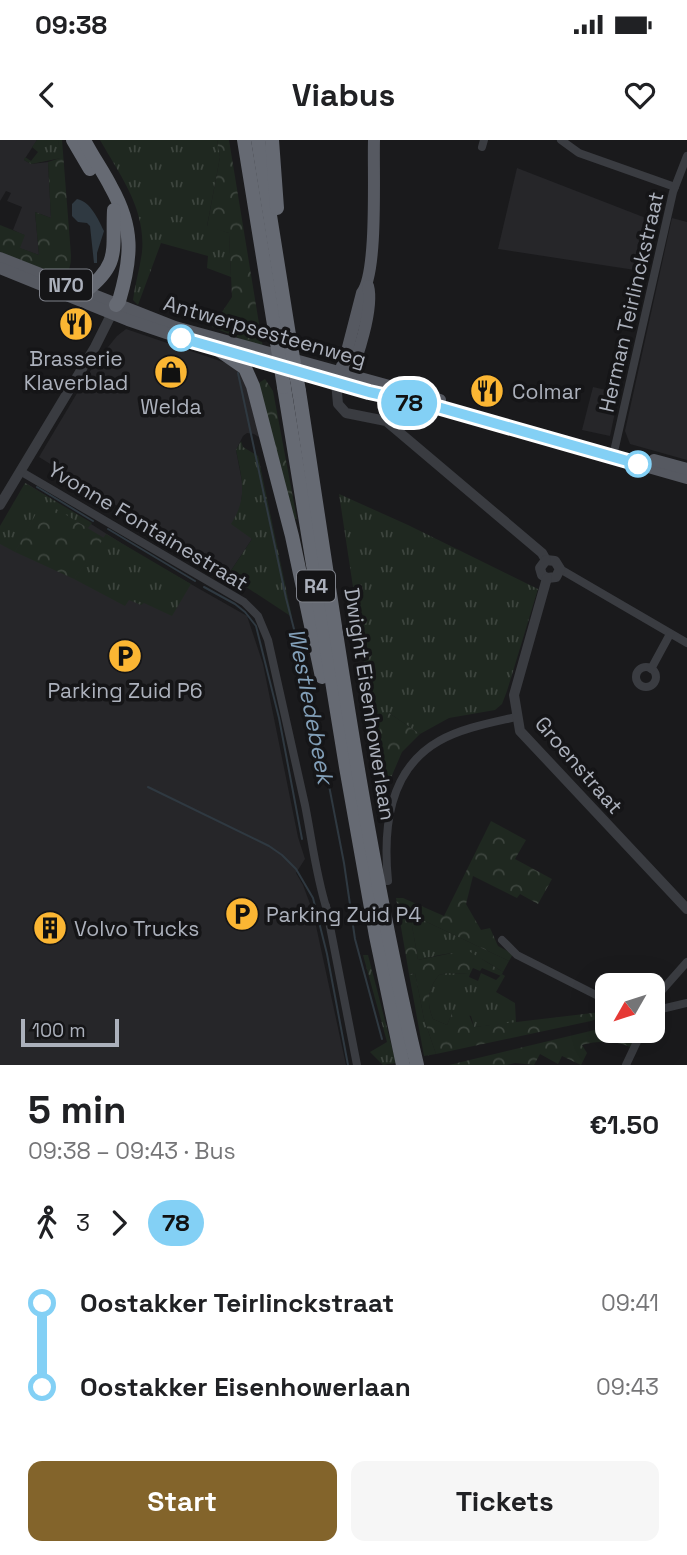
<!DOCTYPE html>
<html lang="en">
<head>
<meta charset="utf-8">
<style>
	body { margin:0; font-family:"Space Grotesk",sans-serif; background:#f6f6f6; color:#202124; height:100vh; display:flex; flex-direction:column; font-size:26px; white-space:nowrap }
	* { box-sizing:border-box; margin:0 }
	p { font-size:23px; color:#757577 }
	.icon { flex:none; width:38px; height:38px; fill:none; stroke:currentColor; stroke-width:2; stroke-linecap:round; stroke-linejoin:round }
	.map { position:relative; height:925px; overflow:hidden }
	.side { display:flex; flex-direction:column; background:#fff; flex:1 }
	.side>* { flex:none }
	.badge { padding:0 14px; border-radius:23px; font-size:24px; line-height:46px }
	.needle { width:46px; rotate:231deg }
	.controls { position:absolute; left:595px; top:833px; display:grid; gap:14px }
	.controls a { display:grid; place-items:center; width:70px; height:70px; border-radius:14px; background:#fff; box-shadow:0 7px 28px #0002; font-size:35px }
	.scale { position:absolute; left:21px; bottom:18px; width:98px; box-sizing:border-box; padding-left:7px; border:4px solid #acb1bc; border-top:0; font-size:19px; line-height:24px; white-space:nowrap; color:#acb1bc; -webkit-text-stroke:5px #151517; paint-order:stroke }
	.map>.badge { position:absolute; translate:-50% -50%; box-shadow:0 0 0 4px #fff }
	.legs { display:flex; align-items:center; gap:10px; height:77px; padding:0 28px; font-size:23px }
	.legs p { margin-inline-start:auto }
	.summary { display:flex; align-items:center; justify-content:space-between; height:119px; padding:0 28px }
	h1 { font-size:38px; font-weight:800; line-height:52px }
	.primary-button { display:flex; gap:14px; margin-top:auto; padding:14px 28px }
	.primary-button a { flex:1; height:80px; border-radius:14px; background:#83642b; color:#fff; font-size:28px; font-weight:800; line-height:80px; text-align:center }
	.primary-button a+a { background:#f6f6f6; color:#202124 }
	ul { padding:0 28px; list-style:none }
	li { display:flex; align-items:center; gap:24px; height:84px; font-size:26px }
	li i { display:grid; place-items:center; width:10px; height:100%; margin:0 9px; background:currentColor }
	li i::after { content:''; width:18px; height:18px; margin:-9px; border:5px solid; border-radius:50%; background:#fff }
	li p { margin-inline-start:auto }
	li:first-child i { background:linear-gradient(#0000 50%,currentColor 0) }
	li:last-child i { background:linear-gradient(currentColor 50%,#0000 0) }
	.status { display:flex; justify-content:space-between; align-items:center; height:49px; padding:0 35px; background:#fff; direction:ltr }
	.status svg { height:19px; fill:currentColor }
	header { display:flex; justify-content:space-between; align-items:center; height:91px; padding:0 28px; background:#fff; font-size:32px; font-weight:800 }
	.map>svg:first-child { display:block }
</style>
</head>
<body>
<div class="status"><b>09:38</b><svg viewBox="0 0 49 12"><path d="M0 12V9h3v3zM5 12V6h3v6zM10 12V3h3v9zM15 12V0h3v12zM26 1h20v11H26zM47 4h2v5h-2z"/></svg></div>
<header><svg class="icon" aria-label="back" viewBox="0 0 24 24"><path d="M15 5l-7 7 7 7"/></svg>Viabus<svg class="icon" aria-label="heart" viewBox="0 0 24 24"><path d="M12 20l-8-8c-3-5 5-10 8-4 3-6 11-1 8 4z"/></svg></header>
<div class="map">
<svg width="687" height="925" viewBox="0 0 687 925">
	<defs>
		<pattern id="grass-tufts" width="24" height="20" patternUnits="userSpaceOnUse" patternTransform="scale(1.75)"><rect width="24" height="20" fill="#1f2820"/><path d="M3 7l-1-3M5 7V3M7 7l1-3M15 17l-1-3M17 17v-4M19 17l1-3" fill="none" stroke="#3d453e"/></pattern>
		<pattern id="forest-crowns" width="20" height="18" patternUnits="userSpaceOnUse" patternTransform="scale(1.75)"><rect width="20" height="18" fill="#1f2820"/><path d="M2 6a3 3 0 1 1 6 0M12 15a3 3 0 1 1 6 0" fill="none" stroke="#3d453e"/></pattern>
	</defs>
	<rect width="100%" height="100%" fill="#1a1a1c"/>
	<g fill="#262629">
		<path d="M 0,0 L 37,0 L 24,20 L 31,24 L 48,22 L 51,78 L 35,72 L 39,115 L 19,108 L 24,95 L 13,90 L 22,67 L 7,61 L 11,53 L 6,51 L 0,61 Z"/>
		<path d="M 517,28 L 651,80 L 648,132 L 498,109 Z"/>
		<path d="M 672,78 L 687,82 L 687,320 L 630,304 L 625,291 Z"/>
		<path d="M 126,189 L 226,223 L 242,231 L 260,298 L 254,294 L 247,293 L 243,296 L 236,310 L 243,347 L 240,371 L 252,399 L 228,435 L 39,317 L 95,223 L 117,196 Z"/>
		<path d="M 593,247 L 619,253 L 610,296 L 582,290 Z"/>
		<path d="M 26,343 L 145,418 L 247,476 L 263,524 L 298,697 L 305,719 L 296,733 L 303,745 L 313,772 L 346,925 L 0,925 L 0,395 Z"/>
	</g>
	<g fill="url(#grass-tufts)">
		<path d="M 37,0 L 58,0 L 61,18 L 31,24 L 24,20 L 25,17 L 31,21 L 38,12 L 32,7 Z"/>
		<path d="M 100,0 L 217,0 L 220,17 L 207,86 L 229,93 L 231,137 L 207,128 L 208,116 L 161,103 L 138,165 L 133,160 C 135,144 140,128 142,112 C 146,69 120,35 100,0 Z"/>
		<path d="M 241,301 L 243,307 L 258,316 L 292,477 L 228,435 L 252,399 L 231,384 C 248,358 242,339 236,310 Z"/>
		<path d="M 25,343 L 92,383 L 88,388 L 43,362 L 15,412 L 0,404 L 0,386 Z"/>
		<path d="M 339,354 L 408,385 L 538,449 L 507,551 L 502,564 L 495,570 L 449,578 L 420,594 L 389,573 L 376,600 Z"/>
		<path d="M 106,394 L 191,444 L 172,476 L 144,463 L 141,465 L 129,460 L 125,466 L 74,439 Z"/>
		<path d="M 410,774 L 509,821 L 503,832 C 465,807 461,810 418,820 Z"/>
		<path d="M 363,815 L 368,815 L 396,923 L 383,925 L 370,912 L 387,902 Z"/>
		<path d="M 415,833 L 424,879 L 436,914 L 424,916 L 409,834 Z"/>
		<path d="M 447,833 L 470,834 L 469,837 L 478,841 L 481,833 L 496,840 L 502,834 L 505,836 L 496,852 L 515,863 L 516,883 L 474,887 L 471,876 L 453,871 L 447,885 L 433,879 C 426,863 428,848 439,835 Z"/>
	</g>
	<g fill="url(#forest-crowns)">
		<path d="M 58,0 L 62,0 L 71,115 C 71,125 70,133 60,136 L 0,112 L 0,85 L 25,95 L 20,108 L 39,115 L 35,72 L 51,78 L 48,22 L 60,18 Z"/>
		<path d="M 217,0 L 229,0 L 263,208 L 212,187 L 232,157 L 229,93 L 207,87 L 220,17 Z"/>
		<path d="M 265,239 L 273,251 L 297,379 L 290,380 L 257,244 Z"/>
		<path d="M 43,361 L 104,398 L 74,439 L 15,412 Z"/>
		<path d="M 389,573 L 420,594 L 402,612 L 384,654 L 380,652 L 373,602 Z"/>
		<path d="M 491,681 L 526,700 L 515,719 L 552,739 L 538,764 L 520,754 L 517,758 L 473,736 L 466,764 L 481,790 L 490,788 L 498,806 L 513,814 L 509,821 L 410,774 L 418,820 L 467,810 L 503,832 L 501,836 L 482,828 L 480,831 L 473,828 L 470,834 L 447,833 L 439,835 C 428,848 426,863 433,879 L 447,885 L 453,871 L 458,868 L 467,870 L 474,887 L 601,872 L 601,877 L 591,881 L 436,914 L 424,879 L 415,833 L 409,834 L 396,758 L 403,758 L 444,776 Z"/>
		<path d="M 607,887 L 607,891 L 635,891 L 635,897 L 630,907 C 614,900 598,901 582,905 L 587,913 L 581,925 L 562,916 L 558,924 L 540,914 L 534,925 L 515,923 L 507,925 L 449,925 Z"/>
	</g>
	<path fill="#2f3941" d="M 77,59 C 91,62 98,79 104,91 L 97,113 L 97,123 L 94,123 L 90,86 L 87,83 L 78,82 L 72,76 L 72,64 Z"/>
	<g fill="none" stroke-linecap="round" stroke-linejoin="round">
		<g stroke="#2f3941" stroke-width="2">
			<path d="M 238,233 L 286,458 L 313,563 L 344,723 L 355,799 L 382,899"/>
			<path d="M 37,347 L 93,381"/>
			<path d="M 108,389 L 195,441"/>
			<path d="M 204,447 L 235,464 L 245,472 L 256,486 L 279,578 L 302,699"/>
			<path d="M 148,647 L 269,706 L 282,715 L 296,729 L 313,758 L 327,814 L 348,925"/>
		</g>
		<g stroke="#3a3c41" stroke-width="8">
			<path d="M 561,0 L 579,13 L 675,47"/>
			<path d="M 482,7 L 484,0"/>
			<path d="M 613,316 L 673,52 L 687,16"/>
			<path d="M 20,331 L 244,462 L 258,476 L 268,500 C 280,555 293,610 305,665 C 312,700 316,736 327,770"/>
			<path d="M 560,429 L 687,503"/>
			<circle cx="646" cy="537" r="10"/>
			<path d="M 651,529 L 670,494"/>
			<path d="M 388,741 C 383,689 388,630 439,601 C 462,588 490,583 516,577"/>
			<path d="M 326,766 L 357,925"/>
			<path d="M 502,800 L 517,815 L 602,858 L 607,866"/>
			<path d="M 656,857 L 687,822"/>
			<path d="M 653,871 L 687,863"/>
			<path d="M 626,925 L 642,891"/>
		</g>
		<g stroke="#3a3c41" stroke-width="10">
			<path d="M 336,242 L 338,264 L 346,273 L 386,281 L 542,413 L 546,420"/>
			<path d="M 0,365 L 95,207 L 114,169"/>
			<path d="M 546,420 L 555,421 L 560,429 L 556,437 L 547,438"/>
			<path d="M 546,420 L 540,428 L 542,435 L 547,438"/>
			<path d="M 547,438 L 514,555 L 520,591 L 687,769"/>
		</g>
		<g stroke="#565961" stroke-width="12">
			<path d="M 0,118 L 175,187 L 440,260"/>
			<path d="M 0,128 L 128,180 L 193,202 L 369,252 L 409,263 L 427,264 L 687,338"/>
			<path d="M 337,238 L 345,219 L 362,153 C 378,132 373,31 374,0"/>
			<path d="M 348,240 C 357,219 374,168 368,146"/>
			<path d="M 654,320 L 687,329"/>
		</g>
		<g stroke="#666a73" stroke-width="14">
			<path d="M 73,0 L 90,29"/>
			<path d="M 84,0 C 92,16 103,31 111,47 C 134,88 132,117 119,161 L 116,165"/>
			<path d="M 244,0 L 276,197"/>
			<path d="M 258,0 L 290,201"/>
			<path d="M 272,0 L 277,68"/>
			<path d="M 84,152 C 121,124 112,110 114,70"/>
			<path d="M 219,210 L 245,228 L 253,246 L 292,396 L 322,537"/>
			<path d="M 284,247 L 346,627 L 376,796 L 403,925"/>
			<path d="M 299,251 C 334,476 364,703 417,925"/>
		</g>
		<g stroke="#666a73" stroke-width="14">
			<path d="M 276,197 L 284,247"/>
			<path d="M 290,201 L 299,251"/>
		</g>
	</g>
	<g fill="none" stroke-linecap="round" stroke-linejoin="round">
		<g stroke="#fff" stroke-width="16">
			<path id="line-1" d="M 181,198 L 369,252 L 434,266 L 638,324"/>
		</g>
		<use href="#line-1" stroke="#83d0f5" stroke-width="10"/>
	</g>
	<defs>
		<g id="restaurant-disc" transform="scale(1.75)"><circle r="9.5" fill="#fbb633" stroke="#151517"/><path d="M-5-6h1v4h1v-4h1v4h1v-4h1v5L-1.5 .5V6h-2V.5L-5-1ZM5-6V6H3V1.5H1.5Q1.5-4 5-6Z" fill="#111"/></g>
		<g id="shop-disc" transform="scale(1.75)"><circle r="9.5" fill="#fbb633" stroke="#151517"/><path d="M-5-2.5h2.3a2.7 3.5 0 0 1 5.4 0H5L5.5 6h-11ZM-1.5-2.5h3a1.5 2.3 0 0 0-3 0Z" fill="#111"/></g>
		<g id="parking-disc" transform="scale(1.75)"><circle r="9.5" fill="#fbb633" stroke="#151517"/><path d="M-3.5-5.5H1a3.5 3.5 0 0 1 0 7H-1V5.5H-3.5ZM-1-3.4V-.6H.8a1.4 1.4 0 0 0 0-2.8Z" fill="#111"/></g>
		<g id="building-disc" transform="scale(1.75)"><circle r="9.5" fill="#fbb633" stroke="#151517"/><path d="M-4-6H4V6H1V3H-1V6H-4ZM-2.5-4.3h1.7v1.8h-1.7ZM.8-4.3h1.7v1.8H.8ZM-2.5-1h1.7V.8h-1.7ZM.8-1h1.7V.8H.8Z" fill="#111"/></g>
	</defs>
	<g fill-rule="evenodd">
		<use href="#restaurant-disc" x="76" y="184"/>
		<use href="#shop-disc" x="171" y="232"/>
		<use href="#restaurant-disc" x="487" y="251"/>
		<use href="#parking-disc" x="125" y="516"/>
		<use href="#parking-disc" x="242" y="774"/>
		<use href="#building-disc" x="50" y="788"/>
	</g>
	<g fill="#fff" stroke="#83d0f5" stroke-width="3.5">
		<circle cx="181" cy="198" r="12"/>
		<circle cx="638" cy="324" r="12"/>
	</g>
	<g text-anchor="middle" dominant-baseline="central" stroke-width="7" stroke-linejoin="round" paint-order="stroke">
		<g fill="#151517" stroke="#7f828a" stroke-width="2">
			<rect x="40" y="129.5" width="52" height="31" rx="5"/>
			<rect x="297" y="430.5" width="38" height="31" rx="5"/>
		</g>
		<g font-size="19" font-weight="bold" fill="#acb1bc">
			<text x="66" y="145">N70</text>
			<text x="316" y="446">R4</text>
		</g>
		<g font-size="21" fill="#acb1bc" stroke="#151517">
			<text transform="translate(631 162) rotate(-77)">Herman Teirlinckstraat</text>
			<text transform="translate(265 191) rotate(16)">Antwerpsesteenweg</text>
			<text transform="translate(148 386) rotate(31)">Yvonne Fontainestraat</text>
			<text transform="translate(370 564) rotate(81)">Dwight Eisenhowerlaan</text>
			<text transform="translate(579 625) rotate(49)">Groenstraat</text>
		</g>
		<g font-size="21" fill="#acb1bc" stroke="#151517">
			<text x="76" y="218">Brasserie<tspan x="76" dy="24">Klaverblad</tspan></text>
			<text x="512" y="251" text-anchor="start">Colmar</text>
			<text x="171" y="266">Welda</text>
			<text x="125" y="550">Parking Zuid P6</text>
			<text x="266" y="774" text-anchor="start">Parking Zuid P4</text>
			<text x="74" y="788" text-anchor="start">Volvo Trucks</text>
		</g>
		<g font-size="23" font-style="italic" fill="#829fb8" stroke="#151517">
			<text transform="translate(311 566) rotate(79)">Westledebeek</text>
		</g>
	</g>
</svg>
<div class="controls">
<a><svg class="needle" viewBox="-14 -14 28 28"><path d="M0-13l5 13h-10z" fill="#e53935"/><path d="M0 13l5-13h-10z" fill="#757577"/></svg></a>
</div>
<div class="scale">100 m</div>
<b class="badge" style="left:409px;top:263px;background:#83d0f5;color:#111">78</b>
</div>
<section class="side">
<div class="summary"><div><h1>5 min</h1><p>09:38 – 09:43 · Bus</p></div><b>€1.50</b></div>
<div class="legs"><svg class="icon" aria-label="walk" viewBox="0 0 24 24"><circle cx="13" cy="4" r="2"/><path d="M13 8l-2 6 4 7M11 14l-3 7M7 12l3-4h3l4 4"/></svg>3<svg class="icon" aria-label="forward" viewBox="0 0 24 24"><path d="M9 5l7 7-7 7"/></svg><b class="badge" style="background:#83d0f5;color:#111">78</b></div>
<ul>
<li><i style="color:#83d0f5"></i><b>Oostakker Teirlinckstraat</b><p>09:41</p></li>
<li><i style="color:#83d0f5"></i><b>Oostakker Eisenhowerlaan</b><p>09:43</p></li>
</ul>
<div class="primary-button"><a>Start</a><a>Tickets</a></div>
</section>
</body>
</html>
